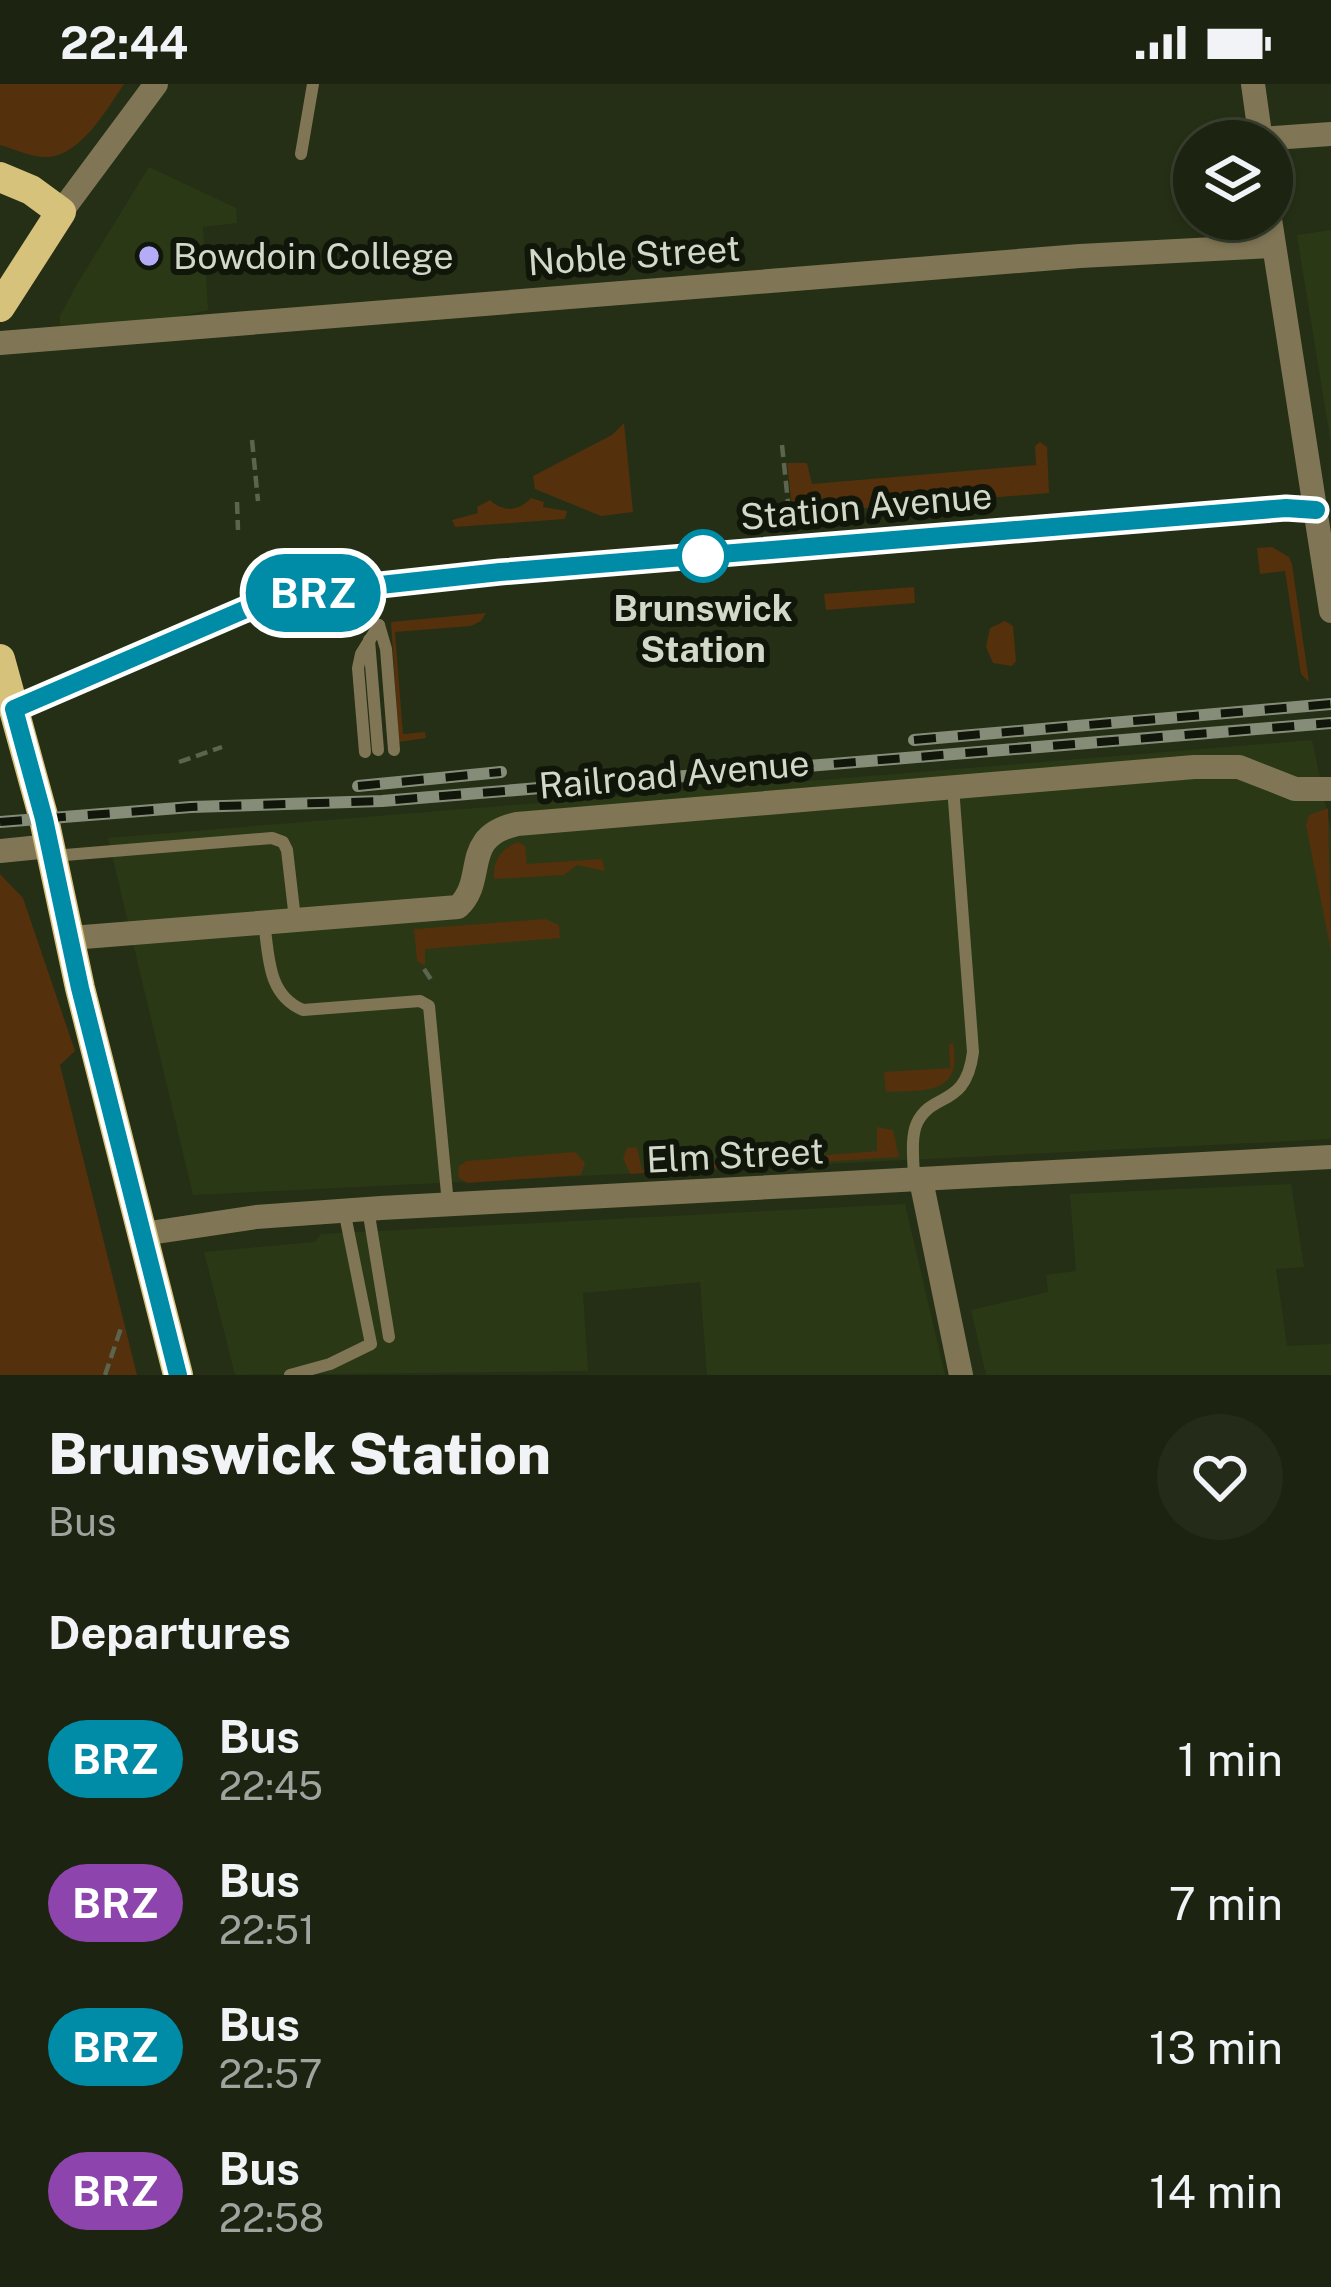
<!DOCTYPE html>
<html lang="en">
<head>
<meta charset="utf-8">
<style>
	body { margin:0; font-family:"Public Sans",sans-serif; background:#252b19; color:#f1f3f6; height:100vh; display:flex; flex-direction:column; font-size:45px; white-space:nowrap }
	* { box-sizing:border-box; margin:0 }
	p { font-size:39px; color:#a0a49f }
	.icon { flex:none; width:66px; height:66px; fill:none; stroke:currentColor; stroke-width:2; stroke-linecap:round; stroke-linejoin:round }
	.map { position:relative; height:1291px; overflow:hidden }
	.sheet { display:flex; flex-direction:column; background:#1c2310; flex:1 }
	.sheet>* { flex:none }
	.badge { padding:0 24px; border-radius:39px; font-size:42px; line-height:78px }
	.buttons { position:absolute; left:1173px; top:36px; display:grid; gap:24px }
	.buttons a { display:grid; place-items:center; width:120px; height:120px; border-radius:50%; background:#1c2310; box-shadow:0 3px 9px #0004,0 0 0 3px #3a4030; font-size:60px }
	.map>.badge { position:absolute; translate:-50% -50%; box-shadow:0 0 0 6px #fff }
	h2 { padding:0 48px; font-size:45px; line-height:108px }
	.round { display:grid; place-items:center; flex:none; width:126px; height:126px; border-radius:63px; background:#252b19 }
	.summary { display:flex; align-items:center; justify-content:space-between; height:204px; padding:0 48px }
	h1 { font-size:57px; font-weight:800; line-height:90px }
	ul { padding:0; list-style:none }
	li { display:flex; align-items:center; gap:36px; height:144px; padding:0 48px }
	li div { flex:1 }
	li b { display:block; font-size:45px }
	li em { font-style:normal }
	li .badge { min-width:132px; font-weight:700; text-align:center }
	.status { display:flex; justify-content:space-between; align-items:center; height:84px; padding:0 60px; background:#1c2310; direction:ltr }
	.status svg { height:33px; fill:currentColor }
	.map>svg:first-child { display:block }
</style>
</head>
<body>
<div class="status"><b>22:44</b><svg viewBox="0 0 49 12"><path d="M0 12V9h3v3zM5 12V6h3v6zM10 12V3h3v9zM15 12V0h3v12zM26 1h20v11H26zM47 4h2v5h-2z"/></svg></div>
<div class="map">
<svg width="1331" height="1291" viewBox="0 0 1331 1291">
	<rect width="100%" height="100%" fill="#252f15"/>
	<g fill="#2b3816">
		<path d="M 149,83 L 236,124 L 237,139 L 203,143 L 208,226 L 163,236 L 60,241 L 60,232 L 76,202 Z"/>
		<path d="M 1331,146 L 1331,360 L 1297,151 Z"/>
		<path d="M 1312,656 L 1331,746 L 1331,1055 L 193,1111 L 108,754 Z"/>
		<path d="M 1291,1100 L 1304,1183 L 1276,1185 L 1287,1262 L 1331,1260 L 1331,1291 L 986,1291 L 971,1226 L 1048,1208 L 1046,1191 L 1076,1187 L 1070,1110 Z"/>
		<path d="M 905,1120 L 945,1291 L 707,1291 L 700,1198 L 583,1209 L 588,1287 L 235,1291 L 204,1168 L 315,1158 L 321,1150 Z"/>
	</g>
	<g fill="#54300d">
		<path d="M 0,0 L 124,0 C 107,25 81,71 48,73 C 32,74 15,65 0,61 Z"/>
		<path d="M 624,339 L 633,428 L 601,432 L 535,405 L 533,392 L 612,351 Z"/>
		<path d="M 1040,358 L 1047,363 L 1049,409 L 794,430 L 792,425 L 787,379 L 807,379 L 812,400 L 1036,381 L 1035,362 Z"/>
		<path d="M 531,414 L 544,418 L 543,423 L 567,427 L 565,435 L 455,443 L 452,436 L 478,429 L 477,423 L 490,416 C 504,429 519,427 531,414 Z"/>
		<path d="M 1272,463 L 1289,473 L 1292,480 L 1309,598 L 1301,590 L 1285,487 L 1260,490 L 1257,464 Z"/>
		<path d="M 914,503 L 915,519 L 826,526 L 824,510 Z"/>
		<path d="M 486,529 L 481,537 L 471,542 L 395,548 L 403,650 L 425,648 L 426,654 L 399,658 L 391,538 Z"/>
		<path d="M 1005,537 L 1013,542 L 1016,577 L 1012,582 L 993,579 L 986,563 L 990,544 Z"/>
		<path d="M 1328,724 L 1331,867 L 1306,741 L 1309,731 Z"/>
		<path d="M 518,758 L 525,762 L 527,780 L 602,775 L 605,787 L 577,781 L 564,791 L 494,795 C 493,776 501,765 518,758 Z"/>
		<path d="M 0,790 L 23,814 L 75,967 L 60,981 L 137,1291 L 0,1291 Z"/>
		<path d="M 545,835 L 559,841 L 560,854 L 425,865 L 425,882 L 417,877 L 414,845 Z"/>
		<path d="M 953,959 C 963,1012 924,1006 886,1008 L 884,988 L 950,984 L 949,960 Z"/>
		<path d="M 877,1043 L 893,1046 L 899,1073 L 630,1090 L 623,1074 L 627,1064 L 637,1063 L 642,1086 L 877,1067 Z"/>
		<path d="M 575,1068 L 585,1079 L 581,1091 L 467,1099 L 458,1093 L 459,1082 L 467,1077 Z"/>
	</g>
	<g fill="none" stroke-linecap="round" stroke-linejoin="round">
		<g stroke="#5b644d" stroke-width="4.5" stroke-dasharray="12 6" stroke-linecap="butt">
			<path d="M 252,356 L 258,417"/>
			<path d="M 782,361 L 789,428"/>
			<path d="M 237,418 L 238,446"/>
			<path d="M 179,678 L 222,663"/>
			<path d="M 424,885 L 434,900"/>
			<path d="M 105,1291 L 121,1244"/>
		</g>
		<g stroke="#807655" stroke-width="12">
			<path d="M 301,70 L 313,0"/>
			<path d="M 379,541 L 386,565 L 394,666"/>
			<path d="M 369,556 L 378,666"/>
			<path d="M 365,668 L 358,584 L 361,570 L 379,541"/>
			<path d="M 53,772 L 272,754 L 283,758 L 287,766 L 295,835"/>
			<path d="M 264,838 C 269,872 267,911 303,926 L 420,917 L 429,922 L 448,1120"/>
			<path d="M 914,1096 C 914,1079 910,1054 917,1039 C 932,1007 966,1025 973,968 L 953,703"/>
			<path d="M 368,1125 L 389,1253"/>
			<path d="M 290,1291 L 330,1280 L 371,1260 L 344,1126"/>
		</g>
		<g stroke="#807655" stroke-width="24">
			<path d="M 1260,55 L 1331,50"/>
			<path d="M 0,259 L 1080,172 L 1273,162"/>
			<path d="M 14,625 L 231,531 L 316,508 L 504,488 L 1286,424 L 1316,426"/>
			<path d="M 0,767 L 50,762"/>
			<path d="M 71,854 L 458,823 C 488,795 459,753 517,740 L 1194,683 L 1239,683 L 1295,705 L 1331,705"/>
			<path d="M 921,1096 L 961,1291"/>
			<path d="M 143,1150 L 256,1133 L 381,1124 L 1331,1073"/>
		</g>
		<g stroke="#807655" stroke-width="24">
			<path d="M 1253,0 L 1261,57"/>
			<path d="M 61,128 L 156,0"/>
			<path d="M 1270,135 L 1331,527"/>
		</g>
		<g stroke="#d6c27b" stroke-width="30">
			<path d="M 0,93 L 31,106 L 61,128 L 0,223"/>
			<path d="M 0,575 L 44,735 L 80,904 L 178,1291"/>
		</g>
		<g stroke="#858d79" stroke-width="12">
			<g id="rail">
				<path d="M 914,656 L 1331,620"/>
				<path d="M 358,702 L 501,688"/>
				<path d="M 0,738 L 191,723 L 382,717 L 1331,639"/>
			</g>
		</g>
		<use href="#rail" stroke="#11160a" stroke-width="8" stroke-dasharray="22" stroke-linecap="butt"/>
	</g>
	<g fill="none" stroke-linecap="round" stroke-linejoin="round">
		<g stroke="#fff" stroke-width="27">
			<path id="line" d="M 178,1291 L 80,904 L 44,735 L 14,625 L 246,525 L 316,508 L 500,488 L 1286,424 L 1316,426"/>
		</g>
		<use href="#line" stroke="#008ca7" stroke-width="18"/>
	</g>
	<circle fill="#b5acf8" stroke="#11160a" stroke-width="4.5" cx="149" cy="172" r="12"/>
	<circle fill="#fff" stroke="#008ca7" stroke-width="6" cx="703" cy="472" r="24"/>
	<g text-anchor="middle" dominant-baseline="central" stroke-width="12" stroke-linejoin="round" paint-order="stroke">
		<g font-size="36" fill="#d2d9c9" stroke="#11160a">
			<text transform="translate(634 171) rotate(-4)">Noble Street</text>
			<text transform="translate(866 422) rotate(-5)">Station Avenue</text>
			<text transform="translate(674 690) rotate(-5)">Railroad Avenue</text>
			<text transform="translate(735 1071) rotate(-3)">Elm Street</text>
		</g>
		<g font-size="36" fill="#d2d9c9" stroke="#11160a" text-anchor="start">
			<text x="173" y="172">Bowdoin College</text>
		</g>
		<g font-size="36" font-weight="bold" fill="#d2d9c9" stroke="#11160a">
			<text x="703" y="524">Brunswick<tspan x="703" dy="41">Station</tspan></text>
		</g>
	</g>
</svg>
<div class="buttons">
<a><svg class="icon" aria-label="layers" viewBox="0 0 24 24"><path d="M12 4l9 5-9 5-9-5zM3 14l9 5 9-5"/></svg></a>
</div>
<b class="badge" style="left:313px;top:509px;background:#008ca7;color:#fff">BRZ</b>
</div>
<section class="sheet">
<div class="summary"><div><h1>Brunswick Station</h1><p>Bus</p></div><a class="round"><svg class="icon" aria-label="heart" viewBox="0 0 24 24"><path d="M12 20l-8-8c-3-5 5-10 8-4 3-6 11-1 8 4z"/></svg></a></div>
<h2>Departures</h2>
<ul>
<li><span class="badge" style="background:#008ca7;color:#fff">BRZ</span><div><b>Bus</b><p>22:45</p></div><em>1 min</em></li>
<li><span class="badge" style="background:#8e44ad;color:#fff">BRZ</span><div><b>Bus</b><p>22:51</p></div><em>7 min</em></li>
<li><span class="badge" style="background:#008ca7;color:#fff">BRZ</span><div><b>Bus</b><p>22:57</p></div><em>13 min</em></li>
<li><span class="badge" style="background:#8e44ad;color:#fff">BRZ</span><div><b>Bus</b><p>22:58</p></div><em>14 min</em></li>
</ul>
</section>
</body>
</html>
